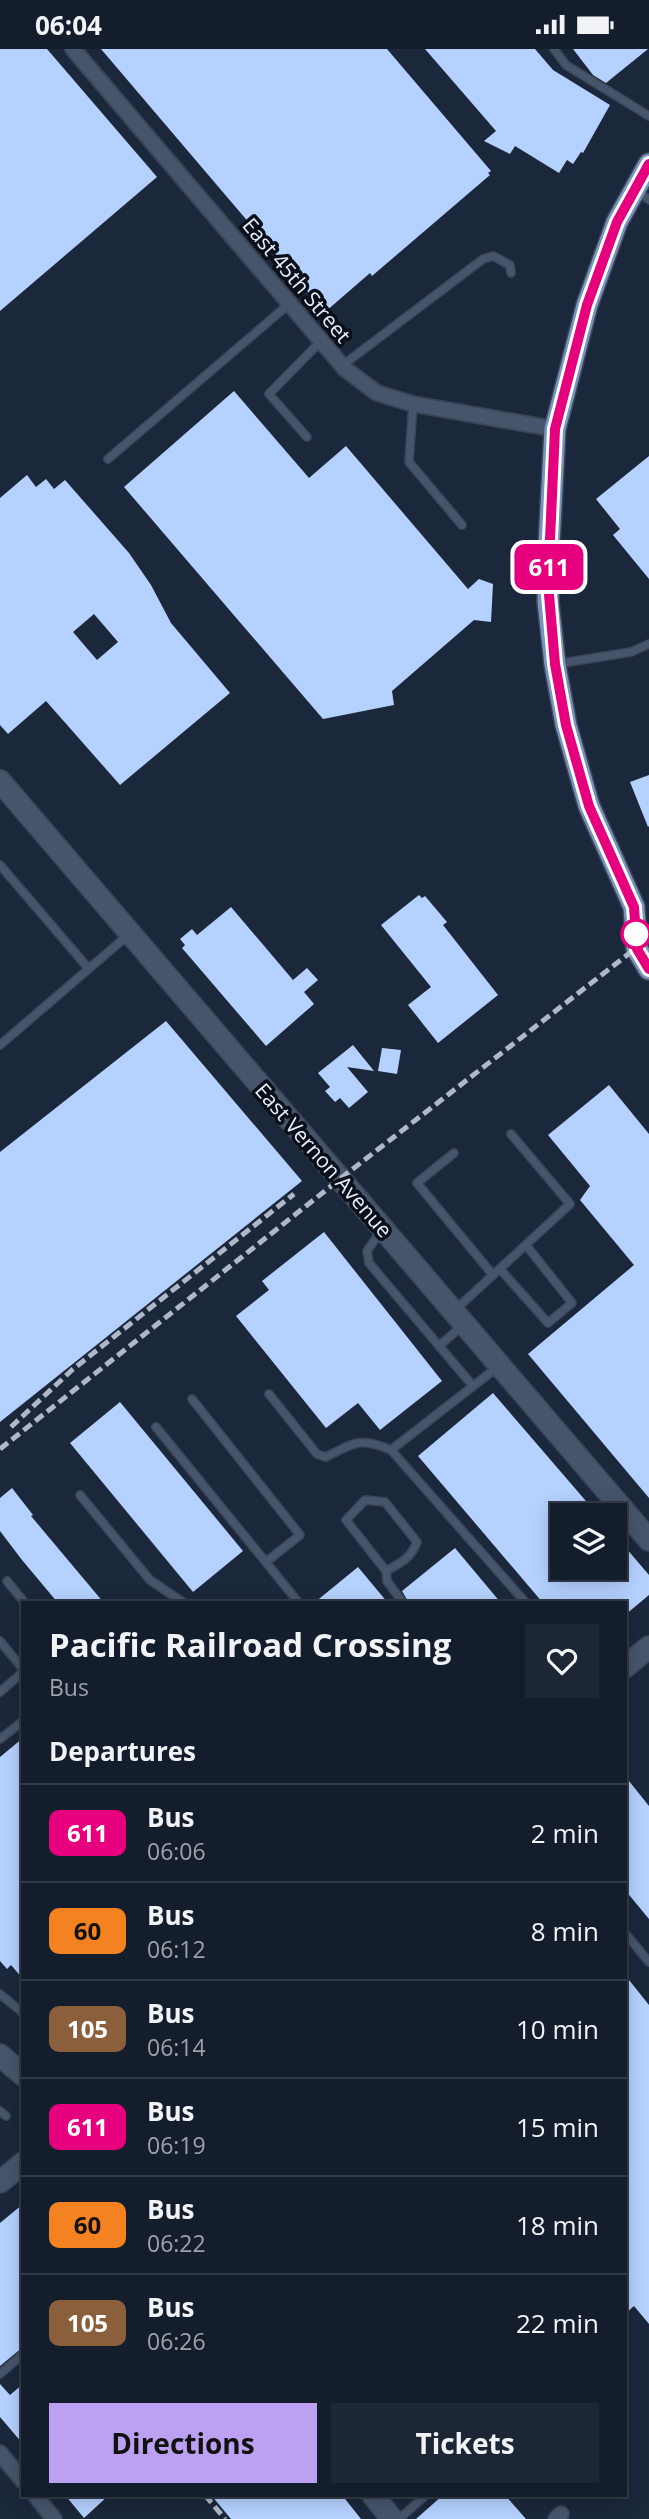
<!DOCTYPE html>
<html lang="en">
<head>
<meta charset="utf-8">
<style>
	body { margin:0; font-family:"Open Sans",sans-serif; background:#1d2634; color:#f1f3f6; height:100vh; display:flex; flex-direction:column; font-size:26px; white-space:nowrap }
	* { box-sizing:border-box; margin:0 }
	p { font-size:23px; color:#9da2a9 }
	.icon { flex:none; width:38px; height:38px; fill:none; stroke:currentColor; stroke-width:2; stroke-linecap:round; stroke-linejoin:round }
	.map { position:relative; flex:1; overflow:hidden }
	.panel { position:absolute; left:21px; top:1552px; width:606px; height:896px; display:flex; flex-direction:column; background:#141d2c; border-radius:0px; box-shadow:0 4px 18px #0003,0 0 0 2px #333b48 }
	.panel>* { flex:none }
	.badge { padding:0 14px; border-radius:10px; font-size:24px; line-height:46px }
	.buttons { position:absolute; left:550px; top:1454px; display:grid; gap:14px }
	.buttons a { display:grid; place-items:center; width:77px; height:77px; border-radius:0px; background:#141d2c; box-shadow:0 4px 18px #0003,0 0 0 2px #333b48; font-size:35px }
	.map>.badge { position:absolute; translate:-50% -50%; box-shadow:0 0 0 4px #fff }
	h2 { padding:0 28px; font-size:26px; line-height:63px }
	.round { display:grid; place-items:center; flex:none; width:74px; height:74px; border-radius:0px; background:#1d2634 }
	.summary { display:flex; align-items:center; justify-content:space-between; height:119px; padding:0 28px }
	h1 { font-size:33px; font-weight:700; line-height:52px }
	.primary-button { display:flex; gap:14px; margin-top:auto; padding:14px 28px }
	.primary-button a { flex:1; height:80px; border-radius:0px; background:#bca0f2; color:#111; font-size:28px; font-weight:700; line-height:80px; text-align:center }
	.primary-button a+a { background:#1d2634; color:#f1f3f6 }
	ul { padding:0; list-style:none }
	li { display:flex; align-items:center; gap:21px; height:98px; padding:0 28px; border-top:2px solid #333b48 }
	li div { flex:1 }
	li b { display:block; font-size:26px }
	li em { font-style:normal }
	li .badge { min-width:77px; font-weight:700; text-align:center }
	.status { display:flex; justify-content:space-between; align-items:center; height:49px; padding:0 35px; background:#141d2c; direction:ltr }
	.status svg { height:19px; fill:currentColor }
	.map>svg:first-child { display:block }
</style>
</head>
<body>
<div class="status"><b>06:04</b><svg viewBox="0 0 49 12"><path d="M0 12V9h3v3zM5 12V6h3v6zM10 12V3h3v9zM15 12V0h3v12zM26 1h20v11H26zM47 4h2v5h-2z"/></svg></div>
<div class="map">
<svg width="649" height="2470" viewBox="0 0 649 2470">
	<rect width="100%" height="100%" fill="#1b273b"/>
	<g fill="#b5d1ff" fill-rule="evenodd">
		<path d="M 0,0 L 47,0 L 157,128 L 0,262 Z"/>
		<path d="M 101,0 L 387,0 L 491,122 L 488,124 L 490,126 L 372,227 L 370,224 L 325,263 Z"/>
		<path d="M 425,0 L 535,0 L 553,21 L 610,56 L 583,104 L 581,103 L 573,115 L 567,111 L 559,124 L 515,97 L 510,105 L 484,92 L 496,82 Z"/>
		<path d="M 573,0 L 648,0 L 606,34 L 593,26 Z"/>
		<path d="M 234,342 L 309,429 L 346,397 L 468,540 L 479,530 L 493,535 L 491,573 L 474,571 L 392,642 L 394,656 L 323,670 L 124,438 Z"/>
		<path d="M 649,407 L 649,530 L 613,486 L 620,480 L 596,450 Z"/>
		<path d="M 27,426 L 36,438 L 46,430 L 54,440 L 65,431 L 129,504 L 151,536 L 171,574 L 230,644 L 120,736 L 46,652 L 8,685 L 0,676 L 0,449 ZM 94,565 L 118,593 L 97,611 L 73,583 Z"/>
		<path d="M 649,726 L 649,777 L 648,778 L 630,733 Z"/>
		<path d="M 419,846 L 422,849 L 425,847 L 447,873 L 443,876 L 498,946 L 438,994 L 408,956 L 431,938 L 381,876 Z"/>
		<path d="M 231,858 L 293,931 L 307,919 L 318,931 L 304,943 L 314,955 L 266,997 L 182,899 L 185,896 L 180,890 L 192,880 L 197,886 Z"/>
		<path d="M 166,972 L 302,1132 L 0,1373 L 0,1103 Z"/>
		<path d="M 353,996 L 374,1022 L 347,1018 L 368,1043 L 349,1059 L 340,1049 L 335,1053 L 325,1042 L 330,1038 L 318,1024 Z"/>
		<path d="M 382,999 L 401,1001 L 397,1025 L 378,1022 Z"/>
		<path d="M 609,1036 L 649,1085 L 649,1449 L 528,1305 L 634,1216 L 580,1151 L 590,1137 L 548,1086 Z"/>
		<path d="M 324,1183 L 442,1332 L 380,1381 L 358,1354 L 326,1379 L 236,1267 L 269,1241 L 262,1232 Z"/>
		<path d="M 493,1344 L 598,1466 L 562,1466 L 562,1519 L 614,1519 L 614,1485 L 649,1526 L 649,1546 L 625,1566 L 625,1554 L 543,1554 L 418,1407 Z"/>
		<path d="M 120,1353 L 243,1502 L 193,1543 L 70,1394 Z"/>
		<path d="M 12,1439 L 33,1466 L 31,1467 L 104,1554 L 58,1554 L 22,1511 L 0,1482 L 0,1449 Z"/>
		<path d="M 455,1499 L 501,1554 L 409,1554 L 402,1542 Z"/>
		<path d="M 358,1518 L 388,1554 L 393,1550 L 395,1554 L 314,1554 Z"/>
		<path d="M 23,1689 L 23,1930 L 11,1916 L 7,1920 L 0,1912 L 0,1708 Z"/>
		<path d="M 625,1727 L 649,1757 L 649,1870 L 625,1841 Z"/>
		<path d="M 625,1926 L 649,1956 L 649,2275 L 634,2257 L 625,2265 Z"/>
		<path d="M 23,2155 L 23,2298 L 0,2317 L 0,2174 Z"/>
		<path d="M 0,2335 L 10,2346 L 23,2335 L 23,2395 L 0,2368 Z"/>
		<path d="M 65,2446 L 109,2446 L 84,2469 Z"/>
		<path d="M 211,2446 L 342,2446 L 361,2470 L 231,2470 Z"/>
		<path d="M 443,2446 L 505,2446 L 526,2470 L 416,2470 Z"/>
	</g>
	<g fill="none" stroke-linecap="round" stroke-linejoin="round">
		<g stroke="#3b4556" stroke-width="10">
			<g id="lane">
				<path d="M 554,0 L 566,16 L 649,67"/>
				<path d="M 638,142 L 649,151"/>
				<path d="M 343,316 L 483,210 L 493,207 L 510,216 L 511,224"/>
				<path d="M 413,355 L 409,413 L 462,476"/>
				<path d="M 307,388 L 269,345 L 321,292"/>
				<path d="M 108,410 L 289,255"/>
				<path d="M 556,615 L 631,603 L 649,595"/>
				<path d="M 0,816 L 89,920"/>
				<path d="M 0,996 L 127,887"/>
				<path d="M 454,1104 L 417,1134 L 493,1226"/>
				<path d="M 380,1183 L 367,1202 L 369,1214 L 473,1337"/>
				<path d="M 500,1220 L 548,1274 L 572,1254 L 526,1196"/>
				<path d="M 454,1262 L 570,1155 L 511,1085"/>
				<path d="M 439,1297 L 462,1277"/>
				<path d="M 499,1317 L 391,1401 L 526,1554"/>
				<path d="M 269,1345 L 317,1405 L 326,1408 C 355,1393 360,1388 391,1401"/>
				<path d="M 192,1350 L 300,1486 L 266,1513"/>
				<path d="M 156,1378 L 299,1554"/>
				<path d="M 80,1446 L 150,1531 L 184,1554"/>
				<path d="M 386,1522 C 401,1514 411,1509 417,1493 L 385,1453 L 365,1451 L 346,1471 L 386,1522 L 387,1532 L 403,1554"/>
				<path d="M 7,1532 L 25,1554"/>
				<path d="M 0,1592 L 23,1620"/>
				<path d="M 0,1643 L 23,1623"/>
				<path d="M 0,1690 L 23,1672"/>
				<path d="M 625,1884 L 649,1913"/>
				<path d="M 0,1945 L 23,1964"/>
				<path d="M 0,2062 L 6,2067"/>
				<path d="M 0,2325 L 23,2305"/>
				<path d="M 399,2470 L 426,2446"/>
			</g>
		</g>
		<g stroke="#3b4556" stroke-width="18">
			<g id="street">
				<path d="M 73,0 L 345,320 L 377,344 L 413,355 L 555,380"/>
				<path d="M 0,2404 L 23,2432"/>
				<path d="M 35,2446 L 54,2470"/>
				<path d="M 556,2470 L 561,2465"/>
			</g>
		</g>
		<g stroke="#3b4556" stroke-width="24">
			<g id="secondary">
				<path d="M 0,732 L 649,1491"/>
				<path d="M 625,1618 L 649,1598"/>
				<path d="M 0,2006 L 23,2026"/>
				<path d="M 0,2133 L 23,2114"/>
				<path d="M 373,2446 L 392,2470"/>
			</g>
		</g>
		<g stroke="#3b4556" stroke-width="24">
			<path id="primary" d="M 649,115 L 617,173 L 587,256 L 555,380 L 549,496 L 548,553 L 555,616 L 566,676 L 589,757 L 634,858 L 637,900 L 649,920"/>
		</g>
		<use href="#lane" stroke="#47556c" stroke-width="7"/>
		<use href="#street" stroke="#47556c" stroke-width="14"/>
		<use href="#secondary" stroke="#47556c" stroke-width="21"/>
		<use href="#primary" stroke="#7993bf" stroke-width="21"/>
		<g stroke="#afb8c8" stroke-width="5" stroke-dasharray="10 5" stroke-linecap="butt">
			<path d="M 11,1378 L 72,1321 L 294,1145"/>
			<path d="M 0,1400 L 340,1130 L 649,889"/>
			<path d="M 205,2446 L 225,2470"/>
		</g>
	</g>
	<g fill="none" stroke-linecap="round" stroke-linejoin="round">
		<g stroke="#fff" stroke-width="16">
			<path id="line" d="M 649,115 L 617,173 L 587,256 L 555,380 L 548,534 L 555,615 L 566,676 L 589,757 L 634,858 L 637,900 L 649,920"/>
		</g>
		<use href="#line" stroke="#e6007e" stroke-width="10"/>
	</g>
	<circle fill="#fff" stroke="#e6007e" stroke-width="3.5" cx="636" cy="885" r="14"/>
	<g text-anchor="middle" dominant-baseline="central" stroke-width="7" stroke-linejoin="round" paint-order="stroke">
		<g font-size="21" fill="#e7effd" stroke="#0a1019">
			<text transform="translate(297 231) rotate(50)">East 45th Street</text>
			<text transform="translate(324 1111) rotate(49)">East Vernon Avenue</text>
		</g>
	</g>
</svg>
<div class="buttons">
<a><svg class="icon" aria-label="layers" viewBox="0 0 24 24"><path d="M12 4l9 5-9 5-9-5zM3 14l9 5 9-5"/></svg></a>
</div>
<b class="badge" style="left:549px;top:518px;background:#e6007e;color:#fff">611</b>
<section class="panel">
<div class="summary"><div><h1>Pacific Railroad Crossing</h1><p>Bus</p></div><a class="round"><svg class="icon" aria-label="heart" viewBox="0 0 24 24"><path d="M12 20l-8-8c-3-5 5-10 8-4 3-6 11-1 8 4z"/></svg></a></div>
<h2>Departures</h2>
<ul>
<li><span class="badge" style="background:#e6007e;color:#fff">611</span><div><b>Bus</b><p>06:06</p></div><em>2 min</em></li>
<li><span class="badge" style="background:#f58220;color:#111">60</span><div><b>Bus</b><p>06:12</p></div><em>8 min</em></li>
<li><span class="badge" style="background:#8b5e3c;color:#fff">105</span><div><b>Bus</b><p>06:14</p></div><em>10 min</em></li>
<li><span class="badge" style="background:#e6007e;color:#fff">611</span><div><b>Bus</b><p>06:19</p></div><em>15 min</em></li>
<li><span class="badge" style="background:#f58220;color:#111">60</span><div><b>Bus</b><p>06:22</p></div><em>18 min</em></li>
<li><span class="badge" style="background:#8b5e3c;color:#fff">105</span><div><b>Bus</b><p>06:26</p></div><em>22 min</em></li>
</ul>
<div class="primary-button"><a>Directions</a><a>Tickets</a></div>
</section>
</div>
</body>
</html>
